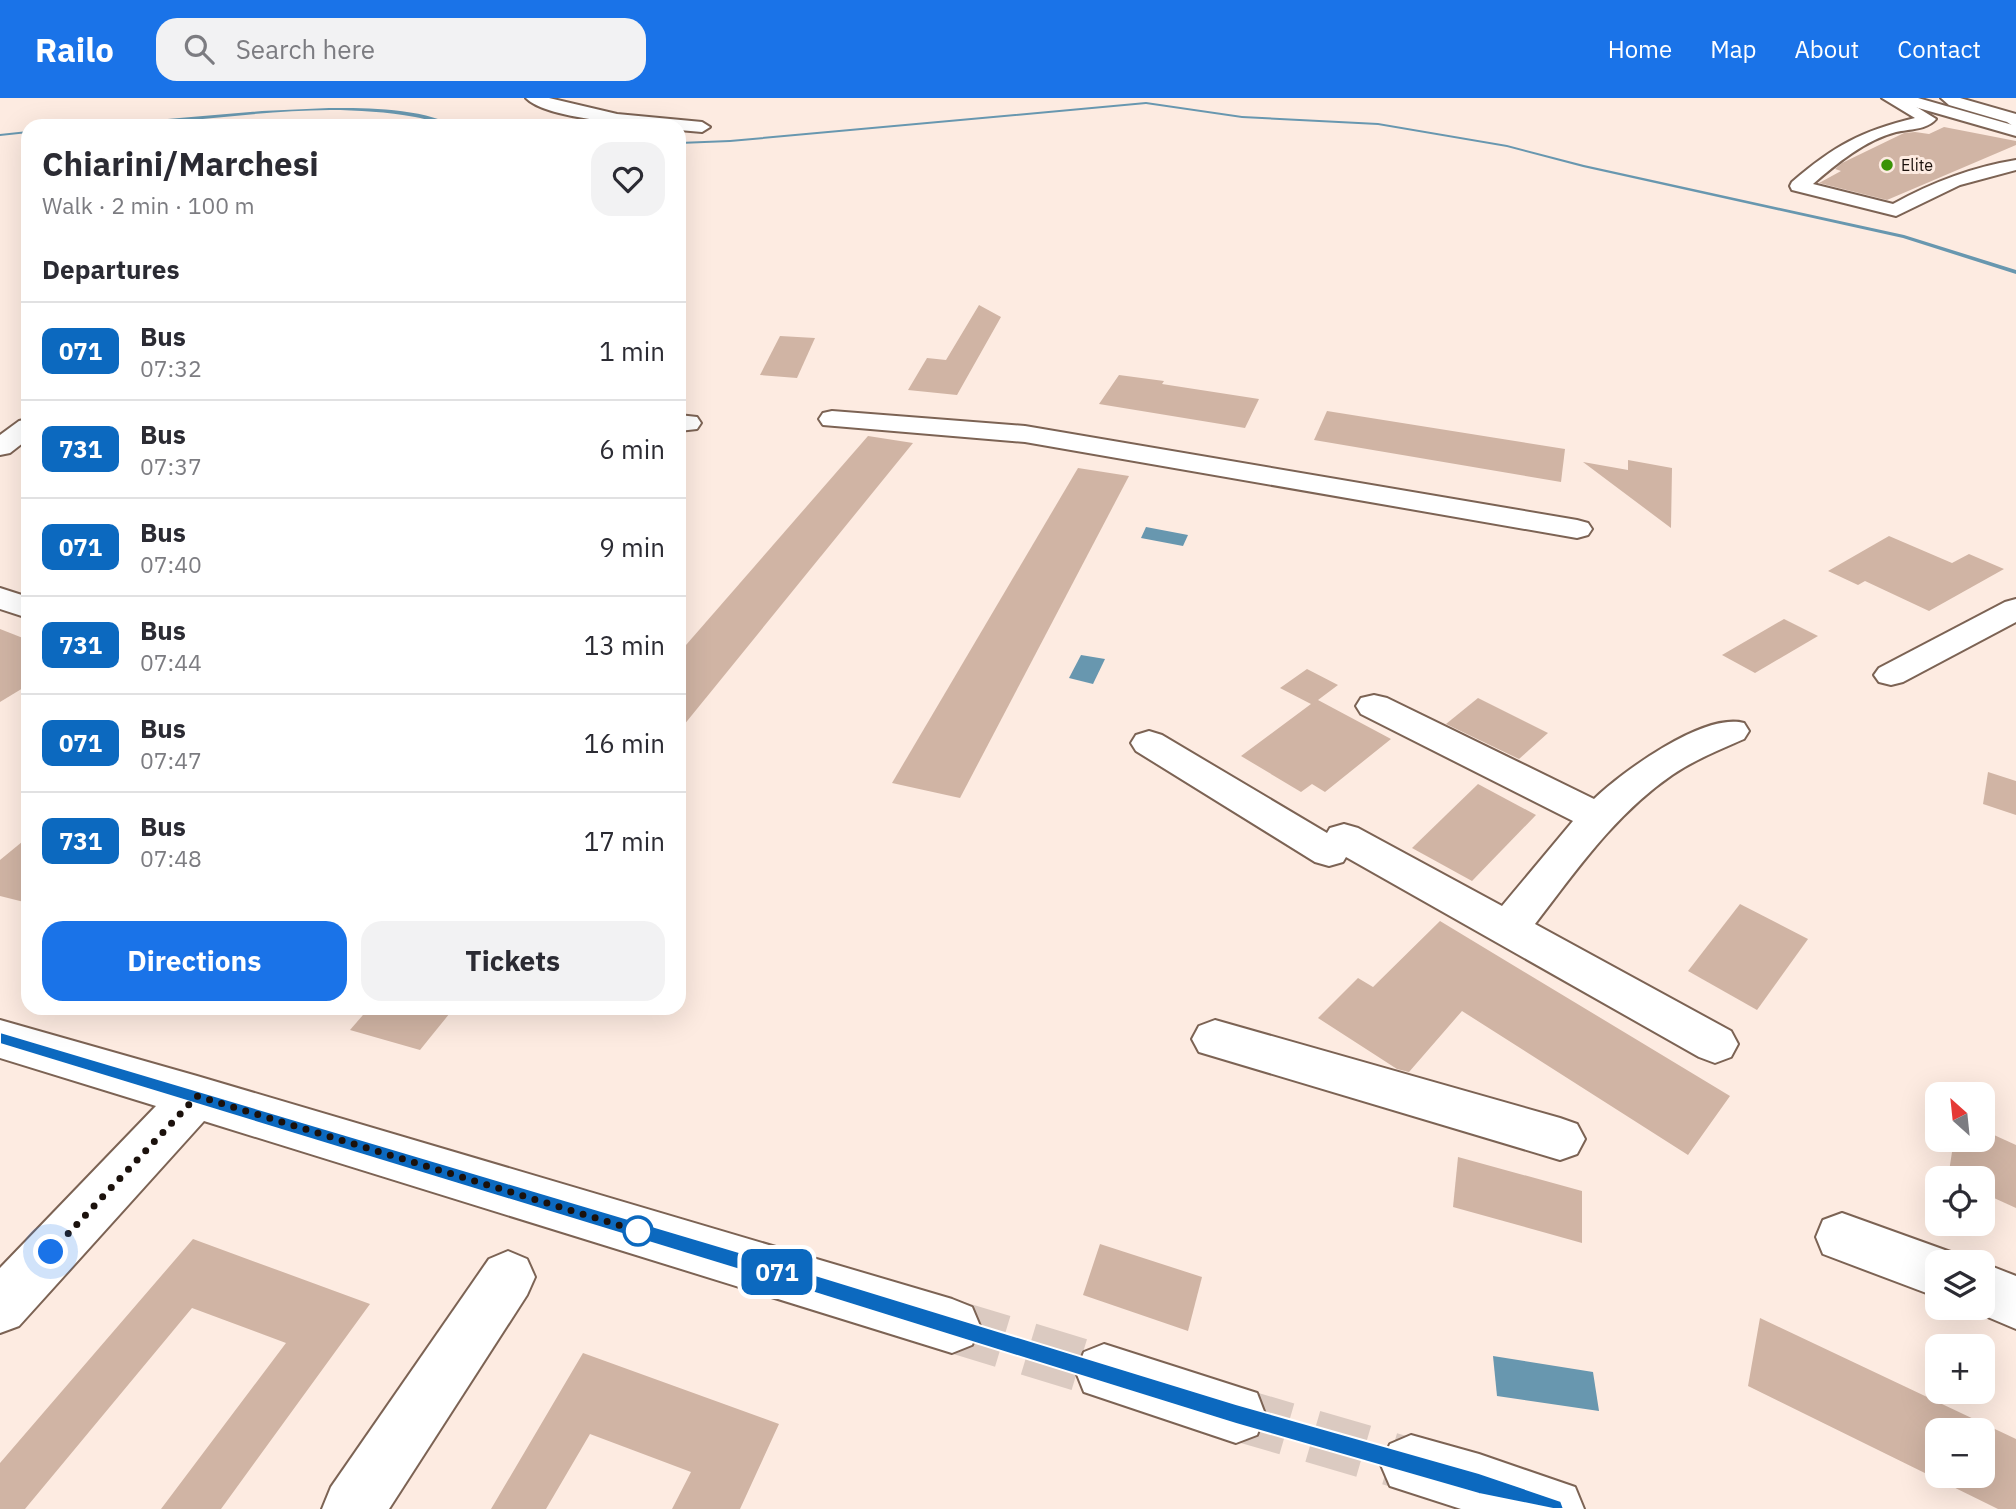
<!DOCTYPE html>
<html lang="en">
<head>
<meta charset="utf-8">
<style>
	body { margin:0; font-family:"IBM Plex Sans",sans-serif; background:#f2f2f3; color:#2b2b33; height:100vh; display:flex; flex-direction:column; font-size:26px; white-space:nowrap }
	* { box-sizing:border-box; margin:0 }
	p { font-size:23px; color:#7c7c81 }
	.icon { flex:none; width:38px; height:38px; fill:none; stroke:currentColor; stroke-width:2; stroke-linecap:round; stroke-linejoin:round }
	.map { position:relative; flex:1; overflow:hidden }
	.side { position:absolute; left:21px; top:21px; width:665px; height:896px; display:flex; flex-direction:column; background:#fff; border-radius:21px; box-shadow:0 7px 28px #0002 }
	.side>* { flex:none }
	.badge { padding:0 14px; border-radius:10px; font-size:24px; line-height:46px }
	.needle { width:46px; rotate:333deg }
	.controls { position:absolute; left:1925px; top:984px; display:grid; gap:14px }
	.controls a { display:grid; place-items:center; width:70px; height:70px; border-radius:14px; background:#fff; box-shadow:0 7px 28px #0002; font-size:35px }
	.you { position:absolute; width:35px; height:35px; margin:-18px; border:5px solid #fff; border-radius:50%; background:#1a73e8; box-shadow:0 0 0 10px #1a73e833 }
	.map>.badge { position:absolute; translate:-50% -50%; box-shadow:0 0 0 4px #fff }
	h2 { padding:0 21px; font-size:26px; line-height:63px }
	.round { display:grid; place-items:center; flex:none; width:74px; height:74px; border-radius:21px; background:#f2f2f3 }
	.overview { display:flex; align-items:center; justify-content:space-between; height:119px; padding:0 21px }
	h1 { font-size:33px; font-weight:700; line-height:52px }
	.action { display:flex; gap:14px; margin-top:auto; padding:14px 21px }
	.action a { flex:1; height:80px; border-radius:21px; background:#1a73e8; color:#fff; font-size:28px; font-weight:700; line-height:80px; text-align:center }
	.action a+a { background:#f2f2f3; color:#2b2b33 }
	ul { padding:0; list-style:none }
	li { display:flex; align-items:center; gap:21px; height:98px; padding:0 21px; border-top:2px solid #e1e1e2 }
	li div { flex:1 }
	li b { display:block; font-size:26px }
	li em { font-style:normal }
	li .badge { min-width:77px; font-weight:700; text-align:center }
	header { display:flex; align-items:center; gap:42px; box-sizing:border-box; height:98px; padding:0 35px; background:#1a73e8; color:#fff }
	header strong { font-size:33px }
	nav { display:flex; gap:38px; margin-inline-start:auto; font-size:24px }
	.search { width:490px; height:63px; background:#f2f2f3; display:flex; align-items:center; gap:18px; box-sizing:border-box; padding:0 24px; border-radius:21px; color:#7c7c81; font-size:26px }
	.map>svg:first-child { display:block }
</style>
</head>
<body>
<header>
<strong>Railo</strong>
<div class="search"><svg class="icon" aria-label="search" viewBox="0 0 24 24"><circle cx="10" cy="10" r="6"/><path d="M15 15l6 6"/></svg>Search here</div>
<nav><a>Home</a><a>Map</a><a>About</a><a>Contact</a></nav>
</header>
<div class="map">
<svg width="2016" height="1411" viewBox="0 0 2016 1411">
	<rect width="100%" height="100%" fill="#fdebe1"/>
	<g fill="#6897af">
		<path d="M 1146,429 L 1188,437 L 1183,448 L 1141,440 Z"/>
		<path d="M 1081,557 L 1105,561 L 1093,586 L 1069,580 Z"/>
		<path d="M 1493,1258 L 1593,1274 L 1599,1313 L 1497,1298 Z"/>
	</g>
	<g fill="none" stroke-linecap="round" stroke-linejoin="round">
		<g fill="#6897af" fill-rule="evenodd">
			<path d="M 1146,4 L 1242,18 L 1378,25 L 1507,47 L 1584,67 L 1904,137 L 2016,172 L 2016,176 L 1903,140 L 1583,69 L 1507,49 L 1378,27 L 1242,20 L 1146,6 L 730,44 L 679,46 L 679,44 L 730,42 Z"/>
			<path d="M 329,10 C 371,10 418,10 456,28 C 442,28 429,21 415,19 C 387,14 358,12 330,12 C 248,13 167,28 85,28 L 262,13 Z"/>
			<path d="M 28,33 L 28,35 L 0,38 L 0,36 Z"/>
		</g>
	</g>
	<g fill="#d0b4a4" fill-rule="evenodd">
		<path d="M 1944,29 L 2016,43 L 2016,47 L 1887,102 L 1819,85 L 1841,73 L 1835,71 L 1842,65 L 1904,35 L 1915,34 L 1929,36 Z"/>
		<path d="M 979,207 L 1001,219 L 957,297 L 908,292 L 927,260 L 946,262 Z"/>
		<path d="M 780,238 L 815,240 L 797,280 L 760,277 Z"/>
		<path d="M 1119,277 L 1164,283 L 1162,286 L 1259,301 L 1245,330 L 1099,306 Z"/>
		<path d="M 1327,313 L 1565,351 L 1561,384 L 1314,342 Z"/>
		<path d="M 868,338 L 913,345 L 679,633 L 679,555 Z"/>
		<path d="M 1628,362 L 1672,370 L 1671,430 L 1583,364 L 1628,372 Z"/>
		<path d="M 1078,370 L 1129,378 L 960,700 L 892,685 Z"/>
		<path d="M 1889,438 L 1952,465 L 1969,456 L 2004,471 L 1929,513 L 1865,483 L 1858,487 L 1828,473 Z"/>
		<path d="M 1784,521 L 1818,538 L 1755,575 L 1722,557 Z"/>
		<path d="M 0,531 L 28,542 L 28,587 L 0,604 Z"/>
		<path d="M 1307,571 L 1338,587 L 1318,602 L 1391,641 L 1325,694 L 1312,686 L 1301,694 L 1241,658 L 1311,606 L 1280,590 Z"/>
		<path d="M 1478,600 L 1548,635 L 1519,661 L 1446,626 Z"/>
		<path d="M 1988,674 L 2016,683 L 2016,717 L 1983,706 Z"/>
		<path d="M 1478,686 L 1536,717 L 1472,783 L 1412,750 Z"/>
		<path d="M 28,739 L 28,805 L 0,798 L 0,762 Z"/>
		<path d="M 1740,806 L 1808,841 L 1757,912 L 1688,873 Z"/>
		<path d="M 1440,823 L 1730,998 L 1688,1057 L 1462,913 L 1409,974 L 1397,971 L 1318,920 L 1358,880 L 1373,889 Z"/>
		<path d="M 369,910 L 454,910 L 420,952 L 350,932 Z"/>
		<path d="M 1983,1032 L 2016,1047 L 2016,1110 L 1983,1095 L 1983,1080 L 1948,1080 L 1954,1041 L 1983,1041 Z"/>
		<path d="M 1458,1059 L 1582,1093 L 1582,1145 L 1453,1109 Z"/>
		<path d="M 193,1141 L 370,1206 L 221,1411 L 161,1411 L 286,1245 L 192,1210 L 25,1411 L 0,1411 L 0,1365 Z"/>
		<path d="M 1100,1146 L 1202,1179 L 1188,1233 L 1083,1197 Z"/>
		<path d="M 1760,1220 L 2016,1341 L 2016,1411 L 1998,1411 L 1748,1288 ZM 1937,1332 L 1983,1332 L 1983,1377 L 1937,1377 Z"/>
		<path d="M 583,1255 L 779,1326 L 740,1411 L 672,1411 L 691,1374 L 590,1336 L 546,1411 L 491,1411 Z"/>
	</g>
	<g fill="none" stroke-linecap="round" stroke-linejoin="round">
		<g stroke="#dbcac1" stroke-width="53" stroke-dasharray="53 27" stroke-linecap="butt">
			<path d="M 952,1228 L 1104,1274"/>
			<path d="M 1236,1316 L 1411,1367"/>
		</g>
		<g stroke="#7c6354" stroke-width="4">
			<g id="minor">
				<path d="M 526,0 L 549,0 L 617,16 L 702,24 L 710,29 L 702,34 L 679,32 L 679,28 C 647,28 547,22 526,0 Z"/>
				<path d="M 1882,0 L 1902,0 L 1936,21 C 1927,32 1909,31 1896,34 C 1865,42 1836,66 1813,86 L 1893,106 C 1933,84 1972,69 2016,62 L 2016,72 L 1960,87 L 1896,118 L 1792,92 L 1790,88 L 1792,84 C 1834,48 1861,33 1915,20 Z"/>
				<path d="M 1941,0 L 1960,0 L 2016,16 L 2016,30 L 2007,24 L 1949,7 Z"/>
				<path d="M 832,313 L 1025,328 L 1577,422 L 1588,425 L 1592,431 L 1588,437 L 1577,440 L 1025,344 L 823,327 L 819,321 L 823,315 Z"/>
				<path d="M 679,317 L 697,319 L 701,325 L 697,331 L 679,333 Z"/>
				<path d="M 28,321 L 28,341 L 10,355 L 0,357 L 0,337 L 19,323 Z"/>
				<path d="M 0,490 L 28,499 L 28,520 L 0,511 Z"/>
				<path d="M 2016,501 L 2016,524 L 1903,584 L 1891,587 L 1879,584 L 1874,577 L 1879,570 L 2005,504 Z"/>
				<path d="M 1374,597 L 1387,600 L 1594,701 C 1622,674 1704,614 1744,625 L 1749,633 L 1744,641 C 1719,652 1694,662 1672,677 C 1615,716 1576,773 1535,826 L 1731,933 L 1738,946 L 1731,959 L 1715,965 L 1699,959 L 1346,759 L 1343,764 L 1329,768 L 1315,764 L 1136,653 L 1131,645 L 1136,637 L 1149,633 L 1162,637 L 1327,735 L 1330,730 L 1344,726 L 1358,730 L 1502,808 L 1573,723 L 1361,616 L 1356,608 L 1361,600 Z"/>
				<path d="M 0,922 L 197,978 L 952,1201 L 972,1209 L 980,1228 L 972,1247 L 952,1255 L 204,1023 L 19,1228 L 0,1235 L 0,1170 L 156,1008 L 0,960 Z"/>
				<path d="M 1215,922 L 1560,1020 L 1577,1026 L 1585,1041 L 1577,1056 L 1560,1062 L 1199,954 L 1192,941 L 1199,928 Z"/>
				<path d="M 1842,1115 L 1956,1156 L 1959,1164 L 1937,1164 L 1937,1199 L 1823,1156 L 1816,1139 L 1823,1122 Z"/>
				<path d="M 508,1153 L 527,1161 L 535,1179 L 527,1197 L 389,1411 L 322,1411 L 331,1389 L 489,1161 Z"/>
				<path d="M 1983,1165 L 2016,1178 L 2016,1231 L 1964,1209 L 1983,1209 Z"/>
				<path d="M 1104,1246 L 1257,1295 L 1265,1316 L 1257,1337 L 1236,1345 L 1084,1294 L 1076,1274 L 1084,1254 Z"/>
				<path d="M 1411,1337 L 1479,1356 L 1575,1389 L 1584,1411 L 1461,1411 L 1390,1388 L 1381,1367 L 1390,1346 Z"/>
			</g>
		</g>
		<g stroke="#7c6354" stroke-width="4">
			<path id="major" d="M 1892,0 L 1918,0 L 2016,28 L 2016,38 L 1894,3 Z"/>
		</g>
		<use href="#minor" fill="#fff" fill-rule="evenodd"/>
		<use href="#major" fill="#fff" fill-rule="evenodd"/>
	</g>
	<path fill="#0c69bf" stroke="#fff" stroke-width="2" d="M 0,934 L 786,1168 L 1236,1306 L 1479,1375 L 1561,1403 L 1564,1411 L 1553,1411 L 1479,1396 L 1236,1326 L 786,1186 L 0,946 Z"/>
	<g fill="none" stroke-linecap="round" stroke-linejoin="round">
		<path stroke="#1b110c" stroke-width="7" stroke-dasharray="0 12.6" d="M 51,1154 L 197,998 L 638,1133"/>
	</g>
	<circle fill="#3a9305" stroke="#fdebe1" stroke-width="2.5" cx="1887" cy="67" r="7"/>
	<circle fill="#fff" stroke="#0c69bf" stroke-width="3.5" cx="638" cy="1133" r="14"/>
	<g text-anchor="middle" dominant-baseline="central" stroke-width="6" stroke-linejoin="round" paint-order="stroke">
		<g font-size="16" fill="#1b110c" stroke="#fdebe1" text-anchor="start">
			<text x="1901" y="67">Elite</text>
		</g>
	</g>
</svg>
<div class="controls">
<a><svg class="needle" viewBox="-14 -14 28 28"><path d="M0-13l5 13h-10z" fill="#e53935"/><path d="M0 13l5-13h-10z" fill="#7c7c81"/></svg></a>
<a><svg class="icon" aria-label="locate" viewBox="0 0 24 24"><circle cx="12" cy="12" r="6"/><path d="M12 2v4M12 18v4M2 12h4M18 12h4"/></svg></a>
<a><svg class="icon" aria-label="layers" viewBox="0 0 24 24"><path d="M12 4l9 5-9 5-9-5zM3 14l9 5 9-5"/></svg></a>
<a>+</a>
<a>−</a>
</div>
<div class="you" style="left:51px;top:1154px"></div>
<b class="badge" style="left:777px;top:1174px;background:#0c69bf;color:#fff">071</b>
<section class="side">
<div class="overview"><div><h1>Chiarini/Marchesi</h1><p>Walk · 2 min · 100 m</p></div><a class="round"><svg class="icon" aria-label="heart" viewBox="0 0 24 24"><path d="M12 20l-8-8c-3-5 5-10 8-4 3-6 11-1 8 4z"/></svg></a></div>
<h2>Departures</h2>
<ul>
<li><span class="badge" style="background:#0c69bf;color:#fff">071</span><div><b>Bus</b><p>07:32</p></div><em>1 min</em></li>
<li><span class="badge" style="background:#0c69bf;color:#fff">731</span><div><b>Bus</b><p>07:37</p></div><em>6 min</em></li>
<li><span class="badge" style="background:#0c69bf;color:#fff">071</span><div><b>Bus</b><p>07:40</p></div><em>9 min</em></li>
<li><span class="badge" style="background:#0c69bf;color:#fff">731</span><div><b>Bus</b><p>07:44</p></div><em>13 min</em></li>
<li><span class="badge" style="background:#0c69bf;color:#fff">071</span><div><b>Bus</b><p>07:47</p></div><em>16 min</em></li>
<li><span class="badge" style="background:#0c69bf;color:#fff">731</span><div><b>Bus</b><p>07:48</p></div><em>17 min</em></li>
</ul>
<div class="action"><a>Directions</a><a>Tickets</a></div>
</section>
</div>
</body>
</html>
